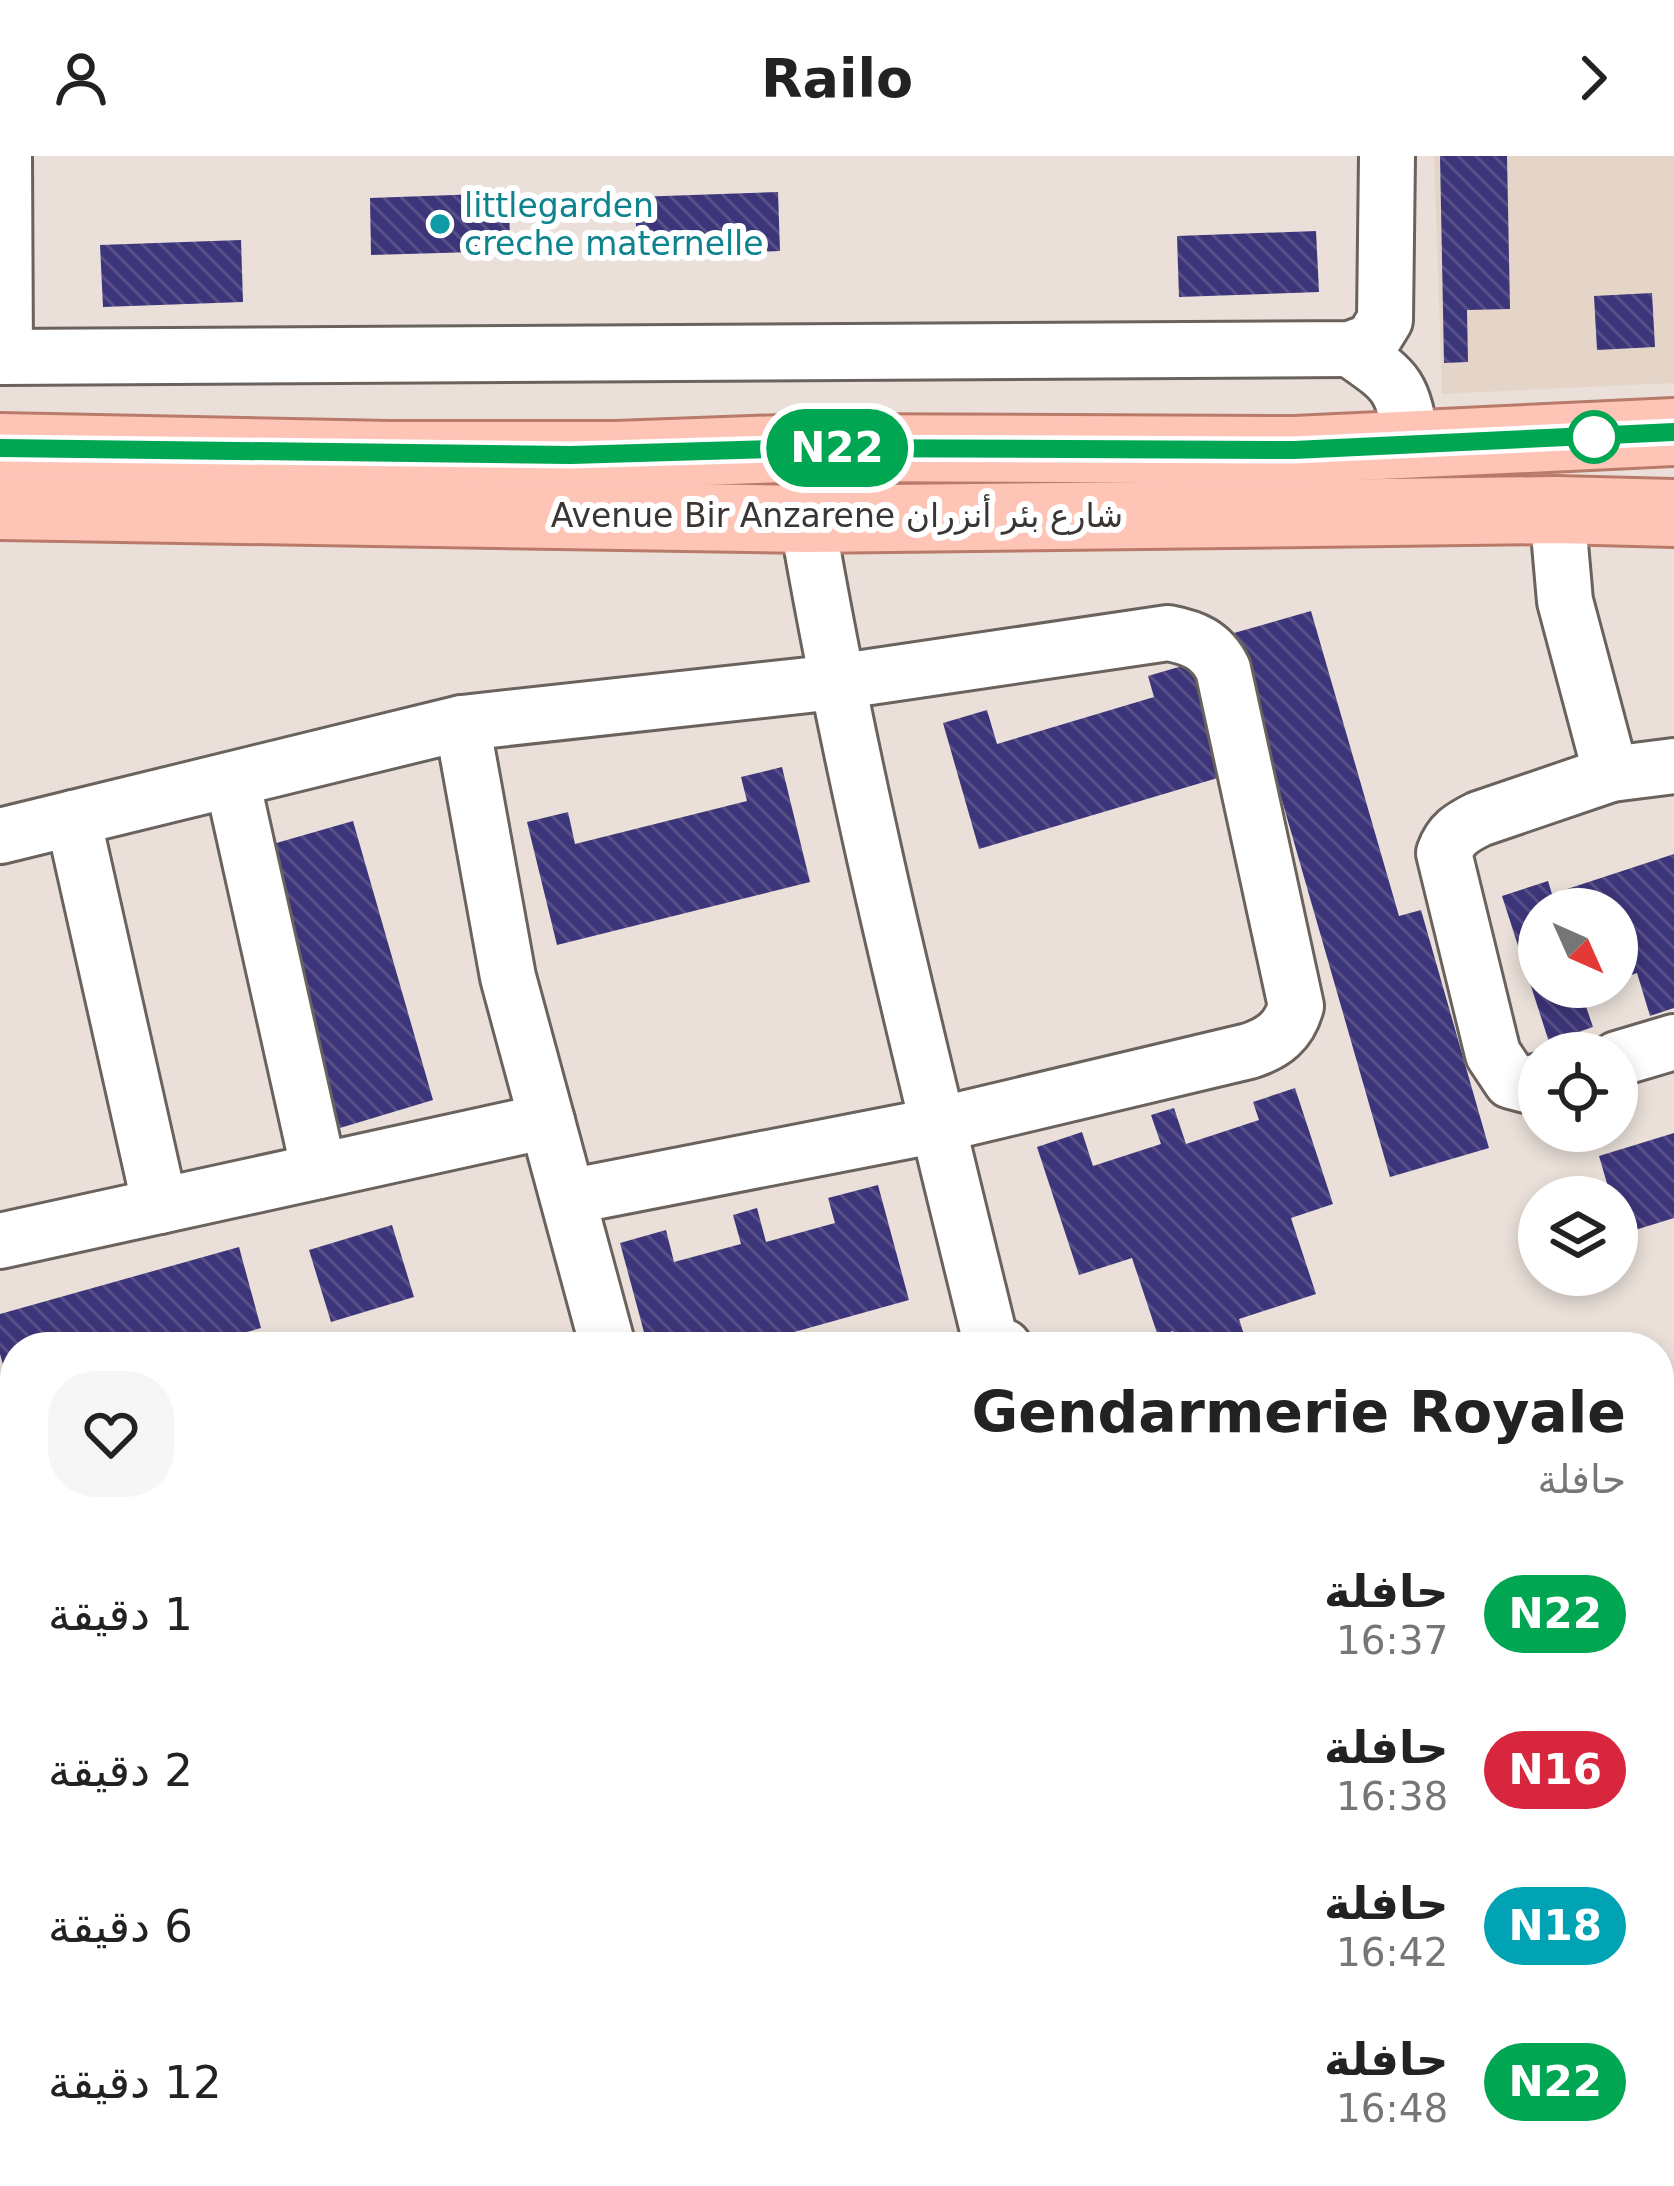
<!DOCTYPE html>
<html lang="ar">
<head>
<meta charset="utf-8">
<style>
	body { margin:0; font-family:"DejaVu Sans","Noto Naskh Arabic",sans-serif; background:#f6f6f6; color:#222; direction:rtl; height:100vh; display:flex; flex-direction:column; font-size:45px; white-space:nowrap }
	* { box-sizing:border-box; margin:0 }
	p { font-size:39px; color:#767676 }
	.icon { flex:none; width:66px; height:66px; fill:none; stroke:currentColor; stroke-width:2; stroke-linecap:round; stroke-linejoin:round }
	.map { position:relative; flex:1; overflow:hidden; direction:ltr }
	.sheet { position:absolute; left:0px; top:1176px; width:1674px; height:855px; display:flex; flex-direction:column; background:#fff; border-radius:48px 48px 0 0; box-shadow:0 6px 18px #0003; direction:rtl }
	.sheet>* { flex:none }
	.badge { padding:0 24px; border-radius:39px; font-size:42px; line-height:78px }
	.needle { width:78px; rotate:135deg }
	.fabs { position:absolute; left:1518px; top:732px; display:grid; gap:24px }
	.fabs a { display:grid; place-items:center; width:120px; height:120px; border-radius:50%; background:#fff; box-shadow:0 6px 18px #0003; font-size:60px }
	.map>.badge { position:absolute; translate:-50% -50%; box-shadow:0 0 0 6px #fff }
	.round { display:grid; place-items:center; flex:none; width:126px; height:126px; border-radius:48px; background:#f6f6f6 }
	.summary { display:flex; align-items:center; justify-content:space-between; height:204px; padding:0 48px }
	h1 { font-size:57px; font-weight:700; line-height:90px }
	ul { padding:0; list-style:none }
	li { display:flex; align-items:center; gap:36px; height:156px; padding:0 48px }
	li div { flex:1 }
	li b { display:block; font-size:45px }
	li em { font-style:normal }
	li .badge { min-width:132px; font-weight:700; text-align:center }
	header { display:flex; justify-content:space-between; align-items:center; height:156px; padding:0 48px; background:#fff; font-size:54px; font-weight:700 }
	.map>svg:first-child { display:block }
</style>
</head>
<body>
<header><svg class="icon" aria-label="forward" viewBox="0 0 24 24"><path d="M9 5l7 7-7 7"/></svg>Railo<svg class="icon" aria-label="person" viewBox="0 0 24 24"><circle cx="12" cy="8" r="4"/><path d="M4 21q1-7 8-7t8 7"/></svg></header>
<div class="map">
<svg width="1674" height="2030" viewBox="0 0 1674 2030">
	<defs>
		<pattern id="building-back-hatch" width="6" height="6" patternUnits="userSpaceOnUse" patternTransform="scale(3)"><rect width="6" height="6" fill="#3d3579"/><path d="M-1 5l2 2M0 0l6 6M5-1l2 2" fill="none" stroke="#585188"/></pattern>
	</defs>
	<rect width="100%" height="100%" fill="#eae0d9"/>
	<path fill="#e5d5c8" d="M 1434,0 L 1674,0 L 1674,227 L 1442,238 Z"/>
	<g fill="url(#building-back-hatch)">
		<path d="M 1440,0 L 1507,0 L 1510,153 L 1467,154 L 1468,206 L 1444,207 Z"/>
		<path d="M 778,36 L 780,95 L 637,100 L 635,41 Z"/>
		<path d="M 509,37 L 510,95 L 371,99 L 370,42 Z"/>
		<path d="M 1316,75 L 1319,136 L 1179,141 L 1177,80 Z"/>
		<path d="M 241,84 L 243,146 L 103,151 L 100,89 Z"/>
		<path d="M 1652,137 L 1655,191 L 1597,194 L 1594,140 Z"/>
		<path d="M 1311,455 L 1399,760 L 1421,754 L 1489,992 L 1390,1021 L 1234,477 Z"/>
		<path d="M 1199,505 L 1231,618 L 979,693 L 943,567 L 987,554 L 997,588 L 1154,541 L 1148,520 Z"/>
		<path d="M 782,611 L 810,726 L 557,789 L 527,666 L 568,656 L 575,688 L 747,645 L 741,621 Z"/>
		<path d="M 353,665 L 433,944 L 340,972 L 259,692 Z"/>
		<path d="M 1674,698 L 1674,852 L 1650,860 L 1637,817 L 1617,824 L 1617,753 L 1539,753 L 1539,831 L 1593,832 L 1581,836 L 1593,871 L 1549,886 L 1502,740 L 1548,725 L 1552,738 Z"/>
		<path d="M 1295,932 L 1333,1048 L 1291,1062 L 1316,1138 L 1239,1163 L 1248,1191 L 1179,1191 L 1173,1175 L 1158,1180 L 1132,1102 L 1079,1119 L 1037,991 L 1082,976 L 1093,1010 L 1161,988 L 1151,959 L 1174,952 L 1186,988 L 1259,964 L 1253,946 Z"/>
		<path d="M 1674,977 L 1674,1062 L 1622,1078 L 1617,1041 L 1611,1041 L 1599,1000 Z"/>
		<path d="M 878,1029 L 909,1144 L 740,1191 L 648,1191 L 620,1087 L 666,1074 L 674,1106 L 741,1088 L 733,1059 L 757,1052 L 766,1086 L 835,1067 L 828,1042 Z"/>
		<path d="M 392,1069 L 414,1141 L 331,1166 L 309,1094 Z"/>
		<path d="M 239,1091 L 261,1172 L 192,1191 L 15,1191 L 14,1248 L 0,1198 L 0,1158 Z"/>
		<path d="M 15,1358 L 15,1464 L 0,1468 L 0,1362 Z"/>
		<path d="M 1659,1731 L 1674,1771 L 1674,1804 L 1659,1809 Z"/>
		<path d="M 1674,1987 L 1674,2030 L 1552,2030 L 1590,2016 L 1659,2016 L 1659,1992 Z"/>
		<path d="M 435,2016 L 480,2016 L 484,2030 L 394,2030 Z"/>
	</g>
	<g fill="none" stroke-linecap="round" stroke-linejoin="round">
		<g stroke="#6a625c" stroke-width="60">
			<g id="minor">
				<path d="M 4,0 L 5,201"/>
				<path d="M 1350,193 C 1399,227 1402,228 1412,289"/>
				<path d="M 0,201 L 1350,193 L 1372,185 L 1385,164 L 1387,0"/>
				<path d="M 1557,354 L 1565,445 L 1611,618 L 1674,610"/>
				<path d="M 807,363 C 855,641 925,916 992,1191 L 1004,1191"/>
				<path d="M 462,567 L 508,821 L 608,1191"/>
				<path d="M 232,624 L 319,1015"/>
				<path d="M 73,662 L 160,1050"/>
				<path d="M 0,680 L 462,567 L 836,526 L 1168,477 C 1194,482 1211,489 1223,513 L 1296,850 C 1289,875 1274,887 1249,895 L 938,969 L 568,1041"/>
				<path d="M 1617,903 L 1674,886"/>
				<path d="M 1539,925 L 1526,929 L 1511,925 L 1493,898 L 1444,697 C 1451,678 1461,672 1479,663 L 1611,618"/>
				<path d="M 0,1085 L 547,965"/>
				<path d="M 0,1535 L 15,1532"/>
				<path d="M 1659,1588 L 1674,1585"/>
				<path d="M 1659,1894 L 1674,1890"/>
				<path d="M 191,2016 L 195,2030"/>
				<path d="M 1376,2016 L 1379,2030"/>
				<path d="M 1070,2030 L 1135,2016"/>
			</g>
		</g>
		<g stroke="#b97a6a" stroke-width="72">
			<g id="major">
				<path d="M 0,291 L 390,299 L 616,299 L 808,292 L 1295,294 L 1674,276"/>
				<path d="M 0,350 L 807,363 L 1557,354 L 1674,357"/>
			</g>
		</g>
		<use href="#minor" stroke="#fff" stroke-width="54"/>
		<use href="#major" stroke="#fec5b7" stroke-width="66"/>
	</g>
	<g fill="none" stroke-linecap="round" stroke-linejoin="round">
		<g stroke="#fff" stroke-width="27">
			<path id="line" d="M 0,292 L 571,299 L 808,292 L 1294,294 L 1674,276"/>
		</g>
		<use href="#line" stroke="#00a651" stroke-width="18"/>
	</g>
	<circle fill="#0f9aa8" stroke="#fff" stroke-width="4.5" cx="440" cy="68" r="12"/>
	<circle fill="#fff" stroke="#00a651" stroke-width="6" cx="1594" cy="281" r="24"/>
	<g text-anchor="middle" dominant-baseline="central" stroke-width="12" stroke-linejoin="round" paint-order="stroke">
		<g font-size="33" fill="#0d838f" stroke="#fff" text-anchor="start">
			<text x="464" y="49">littlegarden<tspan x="464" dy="38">creche maternelle</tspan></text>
		</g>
		<g font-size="33" fill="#3a3633" stroke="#fff">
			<text x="837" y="359">Avenue Bir Anzarene شارع بئر أنزران</text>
		</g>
	</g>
</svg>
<div class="fabs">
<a><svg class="needle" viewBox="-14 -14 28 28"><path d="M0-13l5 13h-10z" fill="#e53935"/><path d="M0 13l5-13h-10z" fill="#767676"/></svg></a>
<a><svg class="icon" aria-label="locate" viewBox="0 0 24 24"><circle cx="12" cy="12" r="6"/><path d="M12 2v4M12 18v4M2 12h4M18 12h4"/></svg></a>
<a><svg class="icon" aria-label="layers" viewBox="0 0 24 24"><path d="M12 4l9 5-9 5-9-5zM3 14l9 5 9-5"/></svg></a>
</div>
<b class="badge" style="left:837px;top:292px;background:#00a651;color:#fff">N22</b>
<section class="sheet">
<div class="summary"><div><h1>Gendarmerie Royale</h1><p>حافلة</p></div><a class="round"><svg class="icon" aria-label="heart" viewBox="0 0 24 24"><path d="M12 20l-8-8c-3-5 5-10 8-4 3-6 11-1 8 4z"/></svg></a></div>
<ul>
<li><span class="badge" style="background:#00a651;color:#fff">N22</span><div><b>حافلة</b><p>16:37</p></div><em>1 دقيقة</em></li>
<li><span class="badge" style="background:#d7263d;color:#fff">N16</span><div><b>حافلة</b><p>16:38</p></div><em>2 دقيقة</em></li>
<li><span class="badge" style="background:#00a3b4;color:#fff">N18</span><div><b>حافلة</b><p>16:42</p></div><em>6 دقيقة</em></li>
<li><span class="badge" style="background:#00a651;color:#fff">N22</span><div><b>حافلة</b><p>16:48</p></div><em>12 دقيقة</em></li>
</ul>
</section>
</div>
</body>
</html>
